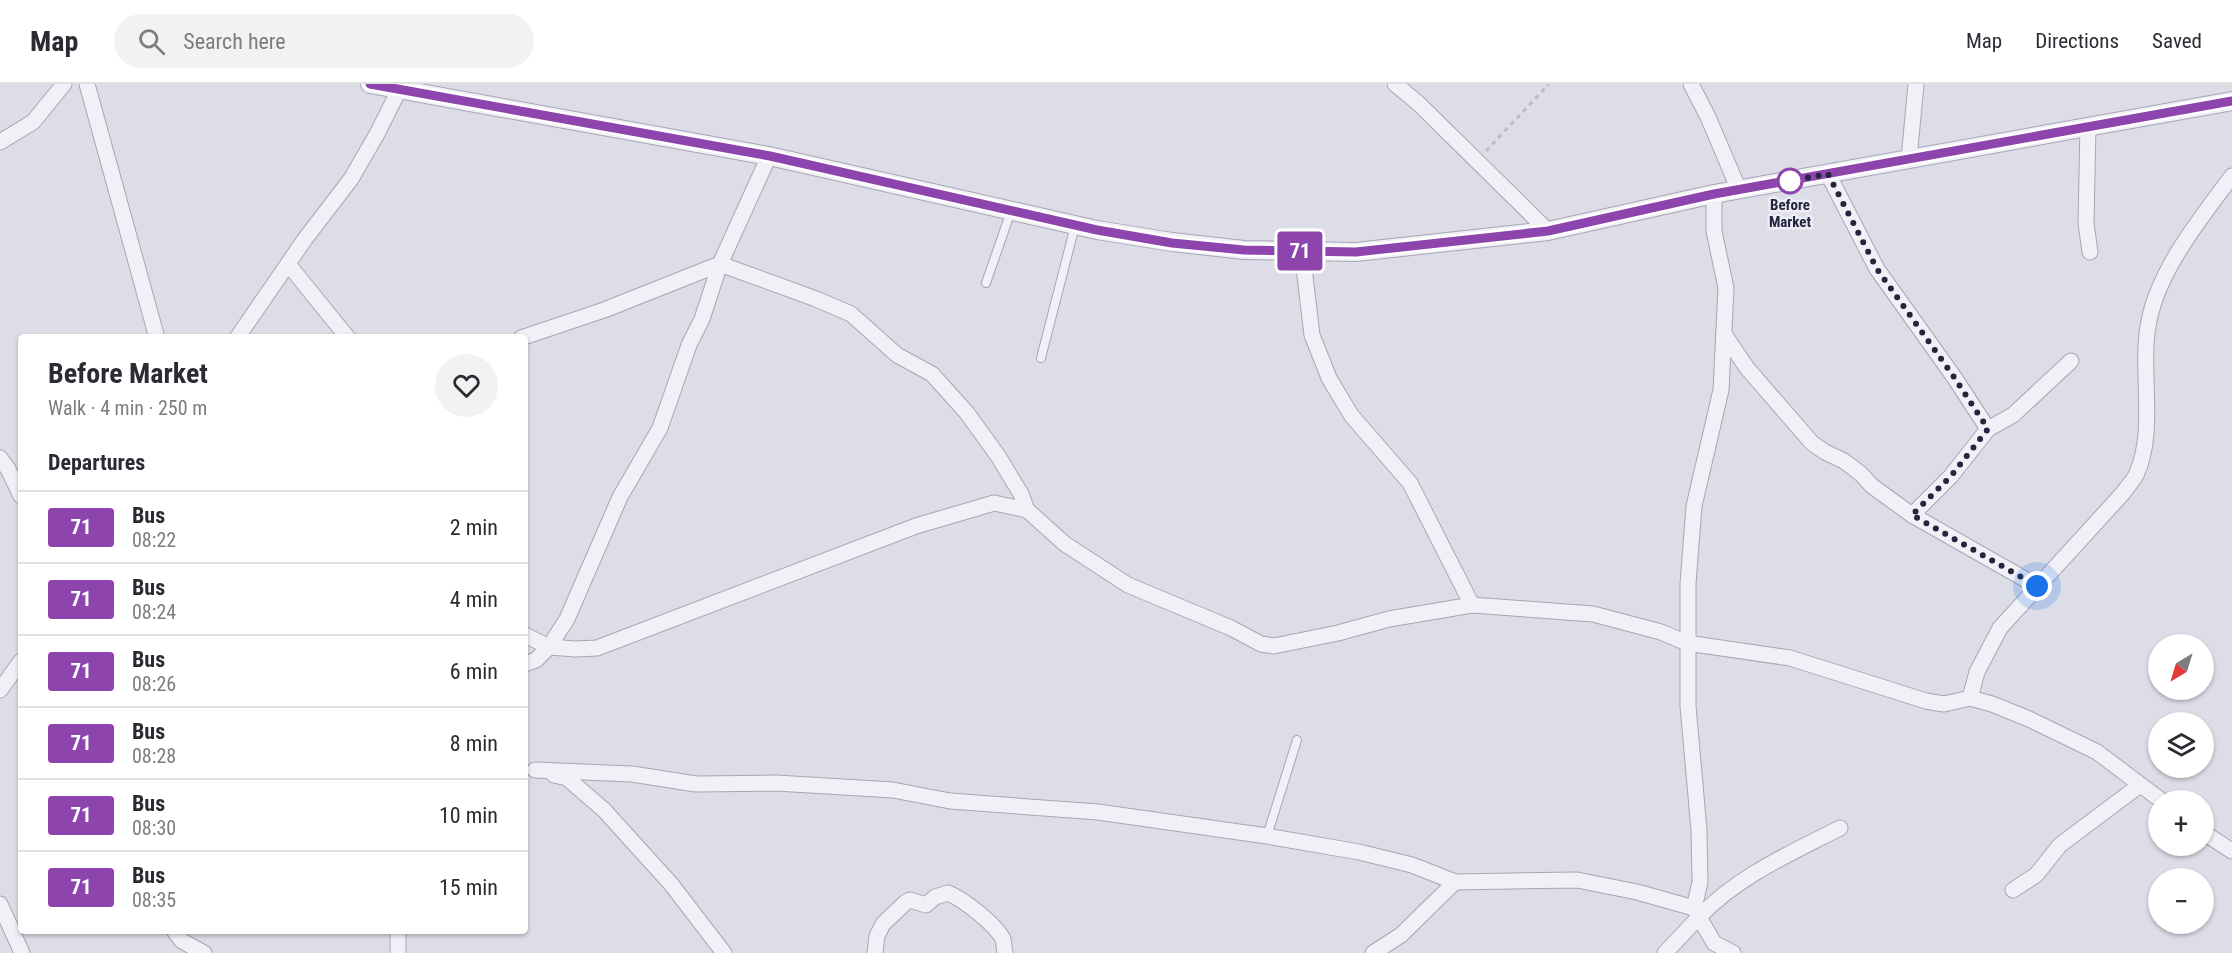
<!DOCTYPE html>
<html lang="en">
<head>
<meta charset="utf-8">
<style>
	body { margin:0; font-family:"Roboto Condensed",sans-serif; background:#f2f2f3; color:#2b2b33; height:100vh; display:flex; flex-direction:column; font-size:22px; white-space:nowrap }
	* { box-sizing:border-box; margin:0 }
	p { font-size:20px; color:#7c7c81 }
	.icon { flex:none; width:33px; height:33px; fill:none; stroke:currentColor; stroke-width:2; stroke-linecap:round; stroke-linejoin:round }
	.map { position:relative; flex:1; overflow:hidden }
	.drawer { position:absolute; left:18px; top:250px; width:510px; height:600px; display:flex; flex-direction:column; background:#fff; border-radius:6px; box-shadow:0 2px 4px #0004 }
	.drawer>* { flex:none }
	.badge { padding:0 12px; border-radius:4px; font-size:21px; line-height:39px }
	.needle { width:39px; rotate:218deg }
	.fabs { position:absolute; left:2148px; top:550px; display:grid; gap:12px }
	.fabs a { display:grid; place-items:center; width:66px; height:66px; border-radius:50%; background:#fff; box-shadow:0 2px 4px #0004; font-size:30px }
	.you { position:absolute; width:30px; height:30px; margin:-15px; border:4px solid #fff; border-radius:50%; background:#1a73e8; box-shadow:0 0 0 9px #1a73e833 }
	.map>.badge { position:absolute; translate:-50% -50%; box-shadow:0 0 0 3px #fff }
	h2 { padding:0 30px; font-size:22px; line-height:54px }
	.round { display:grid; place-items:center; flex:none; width:63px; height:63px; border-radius:32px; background:#f2f2f3 }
	.summary { display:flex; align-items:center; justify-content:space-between; height:102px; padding:0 30px }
	h1 { font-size:28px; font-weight:700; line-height:45px }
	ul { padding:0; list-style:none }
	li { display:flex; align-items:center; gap:18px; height:72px; padding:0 30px; border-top:2px solid #e1e1e2 }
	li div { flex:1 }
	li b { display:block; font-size:22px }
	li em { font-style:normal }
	li .badge { min-width:66px; font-weight:700; text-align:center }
	header { display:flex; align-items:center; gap:36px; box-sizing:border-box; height:84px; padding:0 30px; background:#fff; border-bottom:2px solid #e1e1e2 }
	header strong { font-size:28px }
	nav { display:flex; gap:33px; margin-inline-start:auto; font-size:21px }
	.search { width:420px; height:54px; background:#f2f2f3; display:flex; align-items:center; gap:15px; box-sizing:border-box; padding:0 21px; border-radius:33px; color:#7c7c81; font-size:22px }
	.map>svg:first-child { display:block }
</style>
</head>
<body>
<header>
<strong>Map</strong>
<div class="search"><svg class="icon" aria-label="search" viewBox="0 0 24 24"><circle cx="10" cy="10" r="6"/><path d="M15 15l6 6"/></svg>Search here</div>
<nav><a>Map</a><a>Directions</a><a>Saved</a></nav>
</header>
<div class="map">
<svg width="2232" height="869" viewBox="0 0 2232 869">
	<rect width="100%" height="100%" fill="#dddde8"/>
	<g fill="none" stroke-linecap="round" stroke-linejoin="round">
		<g stroke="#a6a6b6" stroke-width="10">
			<g id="service">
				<path d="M 986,199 L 1011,127"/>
				<path d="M 1041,274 L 1075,142"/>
				<path d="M 1267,752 L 1297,656"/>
			</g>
		</g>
		<g stroke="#a6a6b6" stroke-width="17">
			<g id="minor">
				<path d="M 87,0 L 157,254"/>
				<path d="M 1395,0 L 1418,19 L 1548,147"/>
				<path d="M 1691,0 L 1708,33 L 1739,106"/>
				<path d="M 2088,42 L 2086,139 L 2090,168"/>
				<path d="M 0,58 L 33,38 L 64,0"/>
				<path d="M 1909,75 L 1916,0"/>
				<path d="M 1828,90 L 1877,185 L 1954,293 L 1988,345"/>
				<path d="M 1302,167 L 1312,251 L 1329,294 L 1351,331 L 1410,399 L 1472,521"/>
				<path d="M 288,180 L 348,254"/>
				<path d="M 1724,250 L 1747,284 L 1812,359 L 1825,368 L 1844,377 L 1861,390 L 1872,402 L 1912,431 L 2037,502"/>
				<path d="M 237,254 L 305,155 L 351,95 L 377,50 L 402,0"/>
				<path d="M 521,254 L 604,226 L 720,180 L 769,72"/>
				<path d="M 0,374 L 8,385 L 21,412"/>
				<path d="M 1912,431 L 1951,392 L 1988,345 L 2013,331 L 2071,277"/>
				<path d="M 525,551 L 549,563 L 576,565 L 597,564 L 916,442 L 994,419 L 1027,426"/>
				<path d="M 525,580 L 536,576 L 549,563 L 567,535 L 620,413 L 660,344 L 689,261 L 702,235 L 720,180 L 816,215 L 851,230 L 897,271 L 932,290 L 967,329 L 998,372 L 1021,410 L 1027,426 L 1065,460 L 1128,501 L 1231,544 L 1261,560 L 1274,562 L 1338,549 L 1389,535 L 1472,521 L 1593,530 L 1661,548 L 1687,559 L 1790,574 L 1926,617 L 1944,620 L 1970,614 L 1992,620 L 2029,635 L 2097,668 L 2162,717"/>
				<path d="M 0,606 L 21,577"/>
				<path d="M 1970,614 L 1977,588 L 2000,544 L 2123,409 C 2127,403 2133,397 2136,391 C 2157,347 2139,284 2149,237 C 2159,185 2201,134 2232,92"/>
				<path d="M 535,686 L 632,690 L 696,700 L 776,699 L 893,706 L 950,717 L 1098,728 L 1267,752 L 1359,768 L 1412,781 L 1455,798 L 1577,796 L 1637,808 L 1694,824"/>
				<path d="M 554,691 L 567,694 L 604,726 L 671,800 L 724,869"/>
				<path d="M 2204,749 L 2232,767"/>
				<path d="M 2013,806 L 2036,791 L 2060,761 L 2140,701"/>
				<path d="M 0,820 L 22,869"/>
				<path d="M 175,848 L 182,857 L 204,869"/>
				<path d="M 398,848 L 398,869"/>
				<path d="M 875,869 L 877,852 L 883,840 L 906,818 L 910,816 L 926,821 L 935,813 L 948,809 C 963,815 995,840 1003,855 C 1004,858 1004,865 1005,869"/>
				<path d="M 1373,869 L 1401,851 L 1455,798"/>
				<path d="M 1665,869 L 1699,833 L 1694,824 L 1700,798 L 1699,746 L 1688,622 L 1688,500 L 1694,422 L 1721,306 L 1726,204 L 1714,147 L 1714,110"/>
				<path d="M 1733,869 L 1714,859 L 1699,833 C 1738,792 1791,769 1840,744"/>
			</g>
		</g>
		<g stroke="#a6a6b6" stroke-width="20">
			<path id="tertiary" d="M 370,0 L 769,72 L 1097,146 L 1172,158 L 1244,166 L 1356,168 L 1548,147 L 1714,110 L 2232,17"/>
		</g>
		<path stroke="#bbbbc7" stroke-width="3" stroke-dasharray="4.5 4.5" stroke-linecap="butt" d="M 1486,67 L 1549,0"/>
		<use href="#service" stroke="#f0f0f6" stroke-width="8"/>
		<use href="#minor" stroke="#f0f0f6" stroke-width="15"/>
		<use href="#tertiary" stroke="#f0f0f6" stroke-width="18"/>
	</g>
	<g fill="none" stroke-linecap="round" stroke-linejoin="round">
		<g stroke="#fff" stroke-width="14">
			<path id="line" d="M 370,0 L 770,72 L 1097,146 L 1172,159 L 1244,166 L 1356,168 L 1548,147 L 1714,110 L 2232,17"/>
		</g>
		<use href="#line" stroke="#8e44ad" stroke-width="9"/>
		<path stroke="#252540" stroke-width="6" stroke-dasharray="0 10.8" d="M 1790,97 L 1783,98 L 1828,90 L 1877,185 L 1954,293 L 1988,345 L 1951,392 L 1912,431 L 2037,502"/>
	</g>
	<circle fill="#fff" stroke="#8e44ad" stroke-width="3" cx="1790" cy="97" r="12"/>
	<g text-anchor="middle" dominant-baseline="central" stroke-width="5" stroke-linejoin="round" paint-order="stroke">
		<g font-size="15" font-weight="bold" fill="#252540" stroke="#ecedf6">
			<text x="1790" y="121">Before<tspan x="1790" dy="17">Market</tspan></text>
		</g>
	</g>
</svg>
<div class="fabs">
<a><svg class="needle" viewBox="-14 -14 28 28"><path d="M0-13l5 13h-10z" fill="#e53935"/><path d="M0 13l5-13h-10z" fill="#7c7c81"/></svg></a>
<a><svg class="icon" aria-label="layers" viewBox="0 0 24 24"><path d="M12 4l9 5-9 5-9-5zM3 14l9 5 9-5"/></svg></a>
<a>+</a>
<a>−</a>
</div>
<div class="you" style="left:2037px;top:502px"></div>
<b class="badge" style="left:1300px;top:167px;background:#8e44ad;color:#fff">71</b>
<section class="drawer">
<div class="summary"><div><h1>Before Market</h1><p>Walk · 4 min · 250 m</p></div><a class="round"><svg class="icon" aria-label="heart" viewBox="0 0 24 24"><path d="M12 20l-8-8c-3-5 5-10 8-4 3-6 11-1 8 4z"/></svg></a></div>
<h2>Departures</h2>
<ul>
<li><span class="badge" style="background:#8e44ad;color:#fff">71</span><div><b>Bus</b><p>08:22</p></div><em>2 min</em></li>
<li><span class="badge" style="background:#8e44ad;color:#fff">71</span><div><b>Bus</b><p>08:24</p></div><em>4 min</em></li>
<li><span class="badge" style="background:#8e44ad;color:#fff">71</span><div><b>Bus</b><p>08:26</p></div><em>6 min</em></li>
<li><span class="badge" style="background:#8e44ad;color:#fff">71</span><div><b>Bus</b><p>08:28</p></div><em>8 min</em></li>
<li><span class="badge" style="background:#8e44ad;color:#fff">71</span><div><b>Bus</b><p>08:30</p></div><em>10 min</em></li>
<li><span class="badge" style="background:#8e44ad;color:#fff">71</span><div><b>Bus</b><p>08:35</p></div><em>15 min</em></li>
</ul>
</section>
</div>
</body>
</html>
